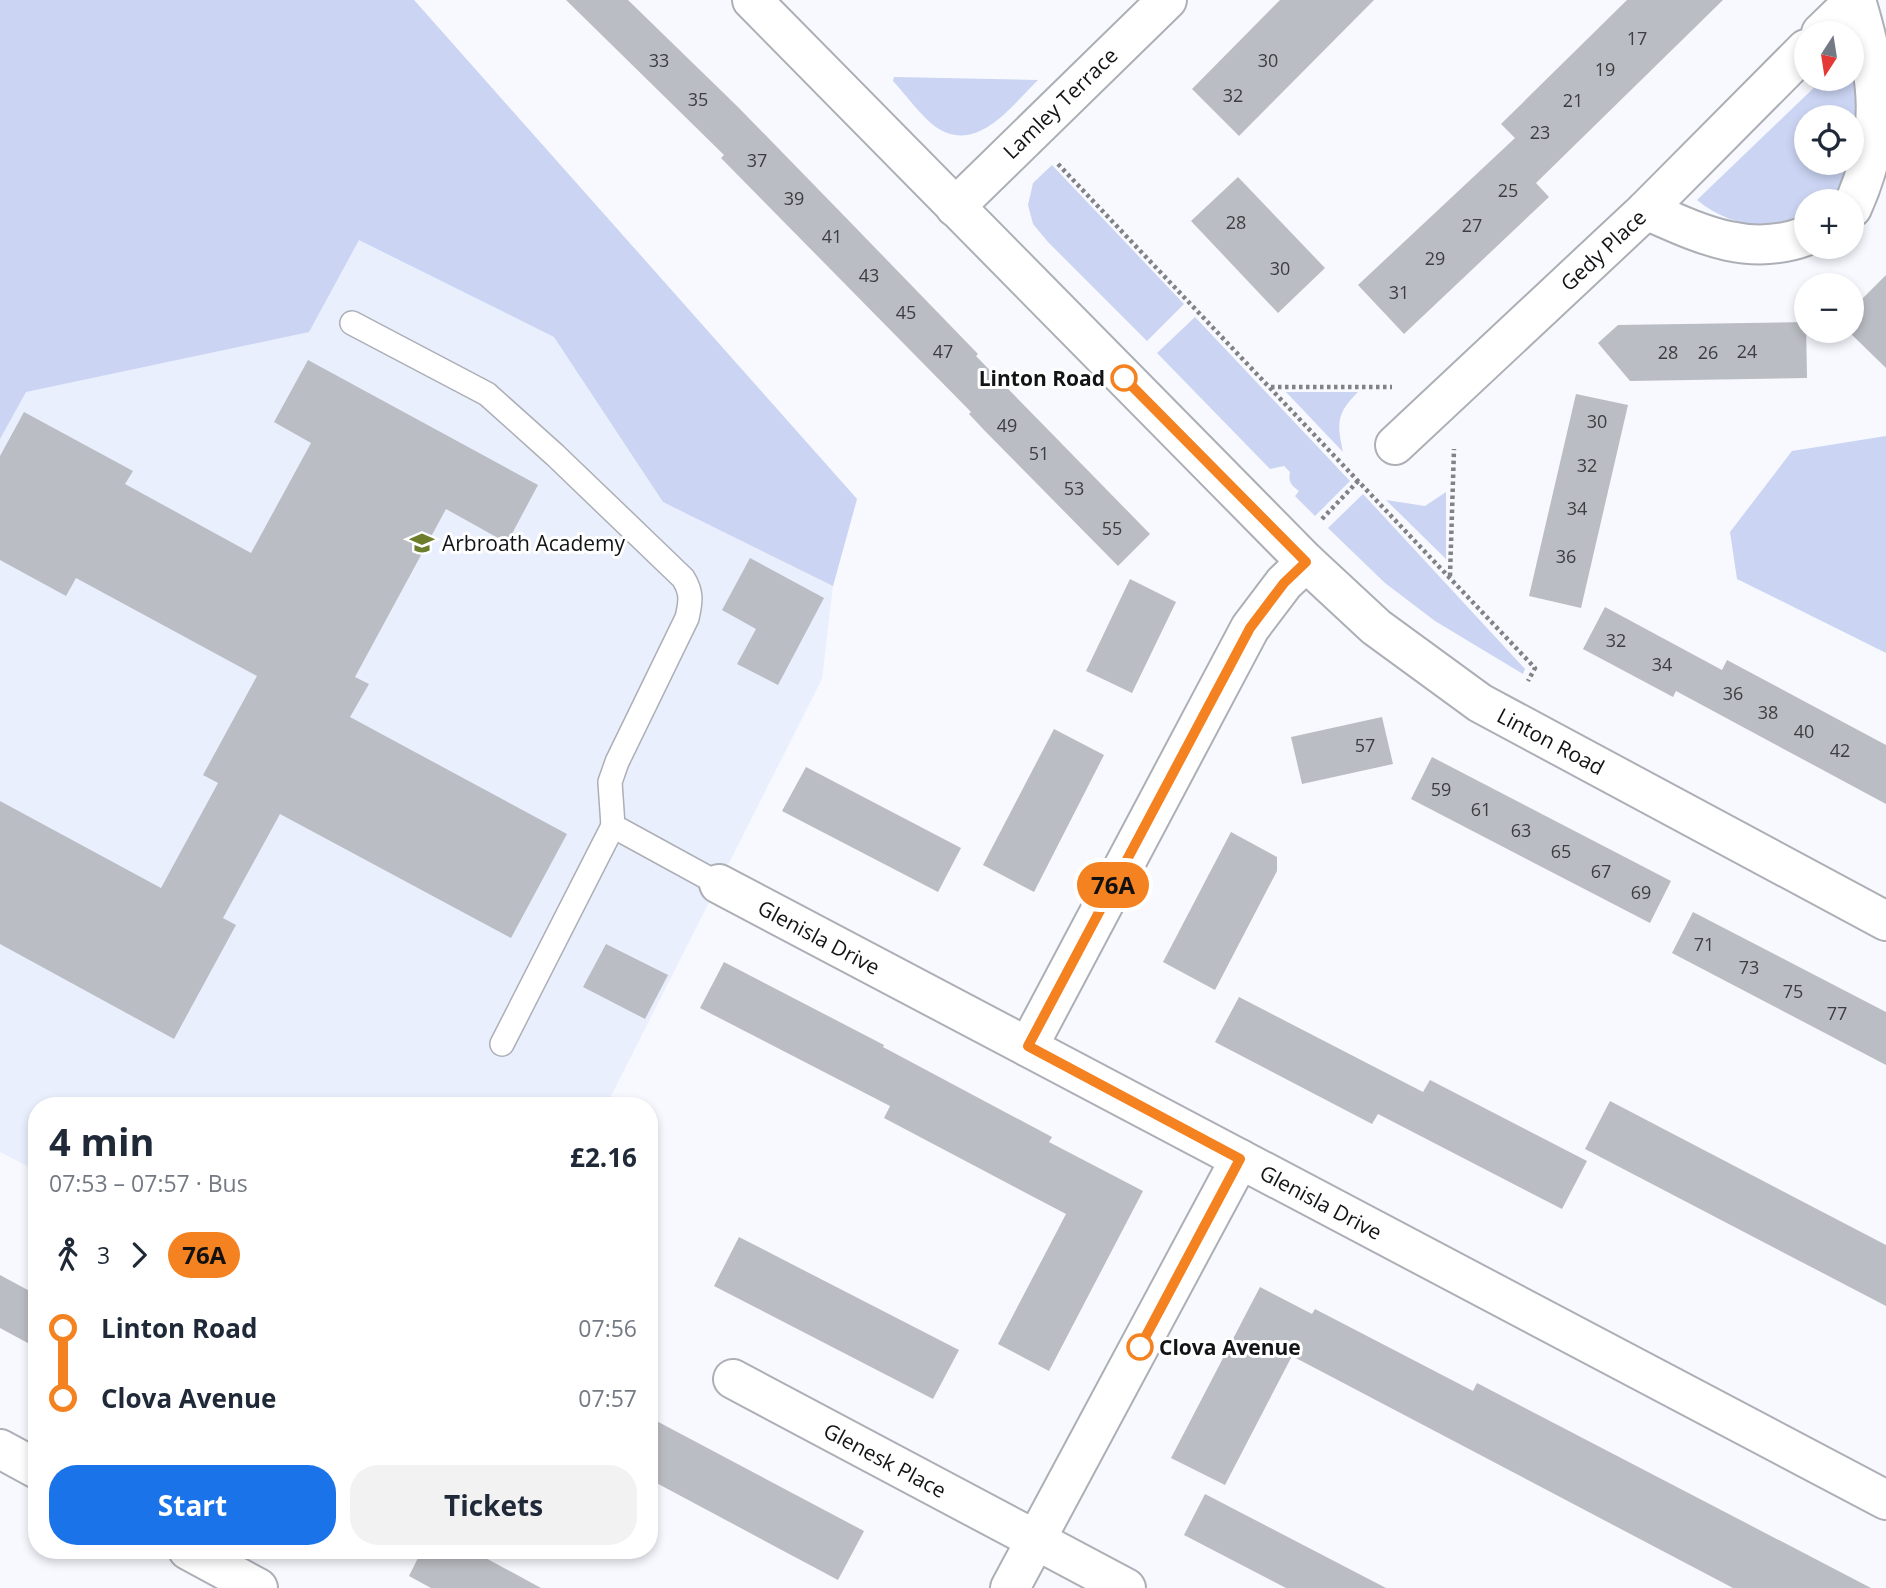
<!DOCTYPE html>
<html lang="en">
<head>
<meta charset="utf-8">
<style>
	body { margin:0; font-family:"Open Sans",sans-serif; background:#f2f2f3; color:#1f2937; height:100vh; display:flex; flex-direction:column; font-size:26px; white-space:nowrap }
	* { box-sizing:border-box; margin:0 }
	p { font-size:23px; color:#747a83 }
	.icon { flex:none; width:38px; height:38px; fill:none; stroke:currentColor; stroke-width:2; stroke-linecap:round; stroke-linejoin:round }
	.map { position:relative; flex:1; overflow:hidden }
	.sheet { position:absolute; left:28px; top:1097px; width:630px; height:462px; display:flex; flex-direction:column; background:#fff; border-radius:28px; box-shadow:0 4px 10px #0003 }
	.sheet>* { flex:none }
	.badge { padding:0 14px; border-radius:23px; font-size:24px; line-height:46px }
	.needle { width:46px; rotate:192deg }
	.tools { position:absolute; left:1794px; top:21px; display:grid; gap:14px }
	.tools a { display:grid; place-items:center; width:70px; height:70px; border-radius:50%; background:#fff; box-shadow:0 4px 10px #0003; font-size:35px }
	.map>.badge { position:absolute; translate:-50% -50%; box-shadow:0 0 0 4px #fff }
	.legs { display:flex; align-items:center; gap:10px; height:77px; padding:0 21px; font-size:23px }
	.legs p { margin-inline-start:auto }
	.summary { display:flex; align-items:center; justify-content:space-between; height:119px; padding:0 21px }
	h1 { font-size:38px; font-weight:700; line-height:52px }
	.button { display:flex; gap:14px; margin-top:auto; padding:14px 21px }
	.button a { flex:1; height:80px; border-radius:28px; background:#1a73e8; color:#fff; font-size:28px; font-weight:700; line-height:80px; text-align:center }
	.button a+a { background:#f2f2f3; color:#1f2937 }
	ul { padding:0 21px; list-style:none }
	li { display:flex; align-items:center; gap:24px; height:70px; font-size:26px }
	li i { display:grid; place-items:center; width:10px; height:100%; margin:0 9px; background:currentColor }
	li i::after { content:''; width:18px; height:18px; margin:-9px; border:5px solid; border-radius:50%; background:#fff }
	li p { margin-inline-start:auto }
	li:first-child i { background:linear-gradient(#0000 50%,currentColor 0) }
	li:last-child i { background:linear-gradient(currentColor 50%,#0000 0) }
	.map>svg:first-child { display:block }
</style>
</head>
<body>
<div class="map">
<svg width="1886" height="1588" viewBox="0 0 1886 1588">
	<rect width="100%" height="100%" fill="#f7f9fe"/>
	<path fill="#eaeffd" d="M 0,0 L 414,0 L 857,499 L 833,586 L 822,679 L 606,1106 L 37,1106 L 37,1171 L 0,1152 Z"/>
	<g fill="#cbd5f3" fill-rule="evenodd">
		<path d="M 0,0 L 414,0 L 857,499 L 833,586 L 663,502 L 554,337 L 359,240 L 309,332 L 26,392 L 0,439 Z"/>
		<path d="M 1852,59 C 1873,90 1873,141 1853,173 C 1847,184 1837,193 1828,201 L 1806,201 L 1806,216 C 1770,234 1727,225 1697,200 L 1823,79 L 1852,79 ZM 1806,117 L 1852,117 L 1852,163 L 1806,163 Z"/>
		<path d="M 894,77 L 1038,80 C 1013,104 979,153 939,129 C 924,120 906,95 893,81 Z"/>
		<path d="M 1052,165 L 1184,304 L 1147,341 L 1048,242 L 1033,224 L 1028,205 L 1033,183 Z"/>
		<path d="M 1195,317 L 1350,481 L 1315,516 L 1295,496 L 1299,491 C 1291,485 1288,482 1290,472 L 1284,466 L 1270,469 L 1157,353 Z"/>
		<path d="M 1286,392 L 1358,392 C 1336,414 1337,423 1343,452 Z"/>
		<path d="M 1886,436 L 1886,653 L 1737,579 L 1730,532 L 1792,451 Z"/>
		<path d="M 1446,492 L 1446,559 L 1386,500 L 1425,506 Z"/>
		<path d="M 1363,494 L 1525,669 L 1523,674 L 1435,621 L 1385,583 L 1328,528 Z"/>
	</g>
	<g fill="#babdc3">
		<path d="M 566,0 L 628,0 L 739,108 L 853,225 L 978,354 L 976,356 L 1150,534 L 1118,566 L 984,430 L 969,414 L 971,412 L 721,158 L 724,155 Z"/>
		<path d="M 1280,0 L 1374,0 L 1239,136 L 1192,89 Z"/>
		<path d="M 1627,0 L 1723,0 L 1536,183 L 1549,197 L 1404,334 L 1358,285 L 1515,138 L 1501,124 Z"/>
		<path d="M 1238,177 L 1325,268 L 1278,313 L 1191,221 Z"/>
		<path d="M 1886,275 L 1886,368 L 1848,331 L 1852,331 L 1852,309 Z"/>
		<path d="M 1806,322 L 1807,378 L 1630,381 L 1598,343 L 1618,325 Z"/>
		<path d="M 308,360 L 538,485 L 507,543 L 446,509 L 355,677 L 369,684 L 350,717 L 567,834 L 511,938 L 280,814 L 223,918 L 236,925 L 174,1039 L 0,944 L 0,801 L 161,888 L 218,783 L 203,775 L 257,676 L 76,578 L 66,596 L 0,560 L 0,456 L 24,412 L 133,471 L 125,484 L 251,553 L 311,443 L 274,422 Z"/>
		<path d="M 1576,394 L 1628,405 L 1581,608 L 1529,596 Z"/>
		<path d="M 750,558 L 824,598 L 778,685 L 737,664 L 756,629 L 722,610 Z"/>
		<path d="M 1130,579 L 1176,602 L 1132,693 L 1086,671 Z"/>
		<path d="M 1605,607 L 1722,670 L 1727,660 L 1886,745 L 1886,804 L 1676,691 L 1673,697 L 1583,649 Z"/>
		<path d="M 1382,717 L 1393,764 L 1302,784 L 1291,737 Z"/>
		<path d="M 1054,729 L 1104,755 L 1034,892 L 983,865 Z"/>
		<path d="M 1432,757 L 1671,881 L 1650,923 L 1411,799 Z"/>
		<path d="M 806,767 L 961,848 L 938,892 L 782,811 Z"/>
		<path d="M 1231,832 L 1277,857 L 1277,871 L 1215,990 L 1163,962 Z"/>
		<path d="M 1693,912 L 1886,1012 L 1886,1065 L 1672,953 Z"/>
		<path d="M 606,944 L 668,975 L 645,1019 L 583,987 Z"/>
		<path d="M 724,962 L 884,1045 L 883,1047 L 1052,1137 L 1049,1142 L 1143,1191 L 1049,1371 L 998,1344 L 1066,1214 L 884,1118 L 890,1106 L 700,1008 Z"/>
		<path d="M 1239,997 L 1423,1092 L 1430,1080 L 1587,1161 L 1562,1209 L 1378,1114 L 1372,1124 L 1215,1042 Z"/>
		<path d="M 1610,1101 L 1886,1245 L 1886,1306 L 1585,1149 Z"/>
		<path d="M 739,1237 L 959,1350 L 933,1399 L 714,1286 Z"/>
		<path d="M 0,1275 L 37,1295 L 37,1348 L 0,1328 Z"/>
		<path d="M 1260,1287 L 1312,1314 L 1315,1309 L 1473,1391 L 1477,1383 L 1871,1588 L 1733,1588 L 1292,1356 L 1225,1485 L 1171,1458 Z"/>
		<path d="M 649,1417 L 864,1531 L 838,1580 L 649,1479 Z"/>
		<path d="M 1205,1494 L 1386,1588 L 1286,1588 L 1184,1535 Z"/>
		<path d="M 422,1550 L 471,1550 L 541,1588 L 431,1588 L 409,1576 Z"/>
	</g>
	<g fill="none" stroke-linecap="round" stroke-linejoin="round">
		<g stroke="#adafb6" stroke-width="26">
			<g id="lane">
				<path d="M 352,323 L 487,394 L 555,455 L 683,578 C 692,592 691,601 687,618 L 617,762 L 610,782 L 613,826 L 719,884"/>
				<path d="M 502,1044 L 613,826"/>
			</g>
		</g>
		<g stroke="#adafb6" stroke-width="42">
			<g id="street">
				<path d="M 752,0 L 1306,562 L 1376,627 L 1480,703 L 1886,921"/>
				<path d="M 1821,33 L 1855,0"/>
				<path d="M 955,207 L 1167,0"/>
				<path d="M 1852,208 C 1886,133 1880,80 1856,0"/>
				<path d="M 1646,210 C 1698,233 1748,258 1806,236"/>
				<path d="M 1395,445 L 1646,210 L 1806,49"/>
				<path d="M 719,884 L 1886,1500"/>
				<path d="M 1028,1047 L 1250,628 L 1284,583 L 1306,562"/>
				<path d="M 733,1379 L 1126,1588"/>
				<path d="M 0,1449 L 37,1469"/>
				<path d="M 188,1550 L 258,1588"/>
				<path d="M 1010,1588 L 1240,1159"/>
			</g>
		</g>
		<g stroke="#808285" stroke-width="4.5" stroke-dasharray="3.5 3.5" stroke-linecap="butt">
			<path d="M 1058,164 L 1535,668 L 1528,681"/>
			<path d="M 1271,387 L 1392,387"/>
			<path d="M 1322,519 L 1359,480"/>
			<path d="M 1450,576 L 1454,449"/>
		</g>
		<use href="#lane" stroke="#fff" stroke-width="23"/>
		<use href="#street" stroke="#fff" stroke-width="38"/>
	</g>
	<g fill="none" stroke-linecap="round" stroke-linejoin="round">
		<g stroke="#fff" stroke-width="16">
			<path id="line-1" d="M 1124,378 L 1306,562 L 1284,583 L 1250,628 L 1028,1046 L 1240,1159 L 1140,1347"/>
		</g>
		<use href="#line-1" stroke="#f58220" stroke-width="10"/>
	</g>
	<defs>
		<g id="school-bare" transform="scale(1.89)"><path d="M0-5L7-2L0 1L-7-2ZM-4 1L0 2.5L4 1V4Q0 6-4 4Z" fill="#6c7d2c" stroke="#fff" stroke-width="2.5" paint-order="stroke"/></g>
	</defs>
	<g fill-rule="evenodd">
		<use href="#school-bare" x="422" y="543"/>
	</g>
	<g fill="#fff" stroke="#f58220" stroke-width="3.5">
		<circle cx="1124" cy="378" r="12"/>
		<circle cx="1140" cy="1347" r="12"/>
	</g>
	<g text-anchor="middle" dominant-baseline="central" stroke-width="6" stroke-linejoin="round" paint-order="stroke">
		<g font-size="18" fill="#3d3e41">
			<text x="1637" y="38">17</text>
			<text x="659" y="60">33</text>
			<text x="1268" y="60">30</text>
			<text x="1605" y="69">19</text>
			<text x="1233" y="95">32</text>
			<text x="698" y="99">35</text>
			<text x="1573" y="100">21</text>
			<text x="1540" y="132">23</text>
			<text x="757" y="160">37</text>
			<text x="1508" y="190">25</text>
			<text x="794" y="198">39</text>
			<text x="1236" y="222">28</text>
			<text x="1472" y="225">27</text>
			<text x="832" y="236">41</text>
			<text x="1435" y="258">29</text>
			<text x="1280" y="268">30</text>
			<text x="869" y="275">43</text>
			<text x="1399" y="292">31</text>
			<text x="906" y="312">45</text>
			<text x="943" y="351">47</text>
			<text x="1747" y="351">24</text>
			<text x="1668" y="352">28</text>
			<text x="1708" y="352">26</text>
			<text x="1597" y="421">30</text>
			<text x="1007" y="425">49</text>
			<text x="1039" y="453">51</text>
			<text x="1587" y="465">32</text>
			<text x="1074" y="488">53</text>
			<text x="1577" y="508">34</text>
			<text x="1112" y="528">55</text>
			<text x="1566" y="556">36</text>
			<text x="1616" y="640">32</text>
			<text x="1662" y="664">34</text>
			<text x="1733" y="693">36</text>
			<text x="1768" y="712">38</text>
			<text x="1804" y="731">40</text>
			<text x="1365" y="745">57</text>
			<text x="1840" y="750">42</text>
			<text x="1441" y="789">59</text>
			<text x="1481" y="809">61</text>
			<text x="1521" y="830">63</text>
			<text x="1561" y="851">65</text>
			<text x="1601" y="871">67</text>
			<text x="1641" y="892">69</text>
			<text x="1704" y="944">71</text>
			<text x="1749" y="967">73</text>
			<text x="1793" y="991">75</text>
			<text x="1837" y="1013">77</text>
		</g>
		<g font-size="21" fill="#131416" stroke="#fff">
			<text transform="translate(1060 103) rotate(-44)">Lamley Terrace</text>
			<text transform="translate(1603 250) rotate(-43)">Gedy Place</text>
			<text transform="translate(1551 741) rotate(28)">Linton Road</text>
			<text transform="translate(819 937) rotate(28)">Glenisla Drive</text>
			<text transform="translate(1321 1202) rotate(28)">Glenisla Drive</text>
			<text transform="translate(885 1460) rotate(28)">Glenesk Place</text>
		</g>
		<g font-size="21" font-weight="bold" fill="#131416" stroke="#fff" text-anchor="end">
			<text x="1105" y="378">Linton Road</text>
			<text x="1159" y="1347" text-anchor="start">Clova Avenue</text>
		</g>
		<g font-size="21" fill="#131416" stroke="#fff" text-anchor="start">
			<text x="442" y="543">Arbroath Academy</text>
		</g>
	</g>
</svg>
<div class="tools">
<a><svg class="needle" viewBox="-14 -14 28 28"><path d="M0-13l5 13h-10z" fill="#e53935"/><path d="M0 13l5-13h-10z" fill="#747a83"/></svg></a>
<a><svg class="icon" aria-label="locate" viewBox="0 0 24 24"><circle cx="12" cy="12" r="6"/><path d="M12 2v4M12 18v4M2 12h4M18 12h4"/></svg></a>
<a>+</a>
<a>−</a>
</div>
<b class="badge" style="left:1113px;top:885px;background:#f58220;color:#111">76A</b>
<section class="sheet">
<div class="summary"><div><h1>4 min</h1><p>07:53 – 07:57 · Bus</p></div><b>£2.16</b></div>
<div class="legs"><svg class="icon" aria-label="walk" viewBox="0 0 24 24"><circle cx="13" cy="4" r="2"/><path d="M13 8l-2 6 4 7M11 14l-3 7M7 12l3-4h3l4 4"/></svg>3<svg class="icon" aria-label="forward" viewBox="0 0 24 24"><path d="M9 5l7 7-7 7"/></svg><b class="badge" style="background:#f58220;color:#111">76A</b></div>
<ul>
<li><i style="color:#f58220"></i><b>Linton Road</b><p>07:56</p></li>
<li><i style="color:#f58220"></i><b>Clova Avenue</b><p>07:57</p></li>
</ul>
<div class="button"><a>Start</a><a>Tickets</a></div>
</section>
</div>
</body>
</html>
